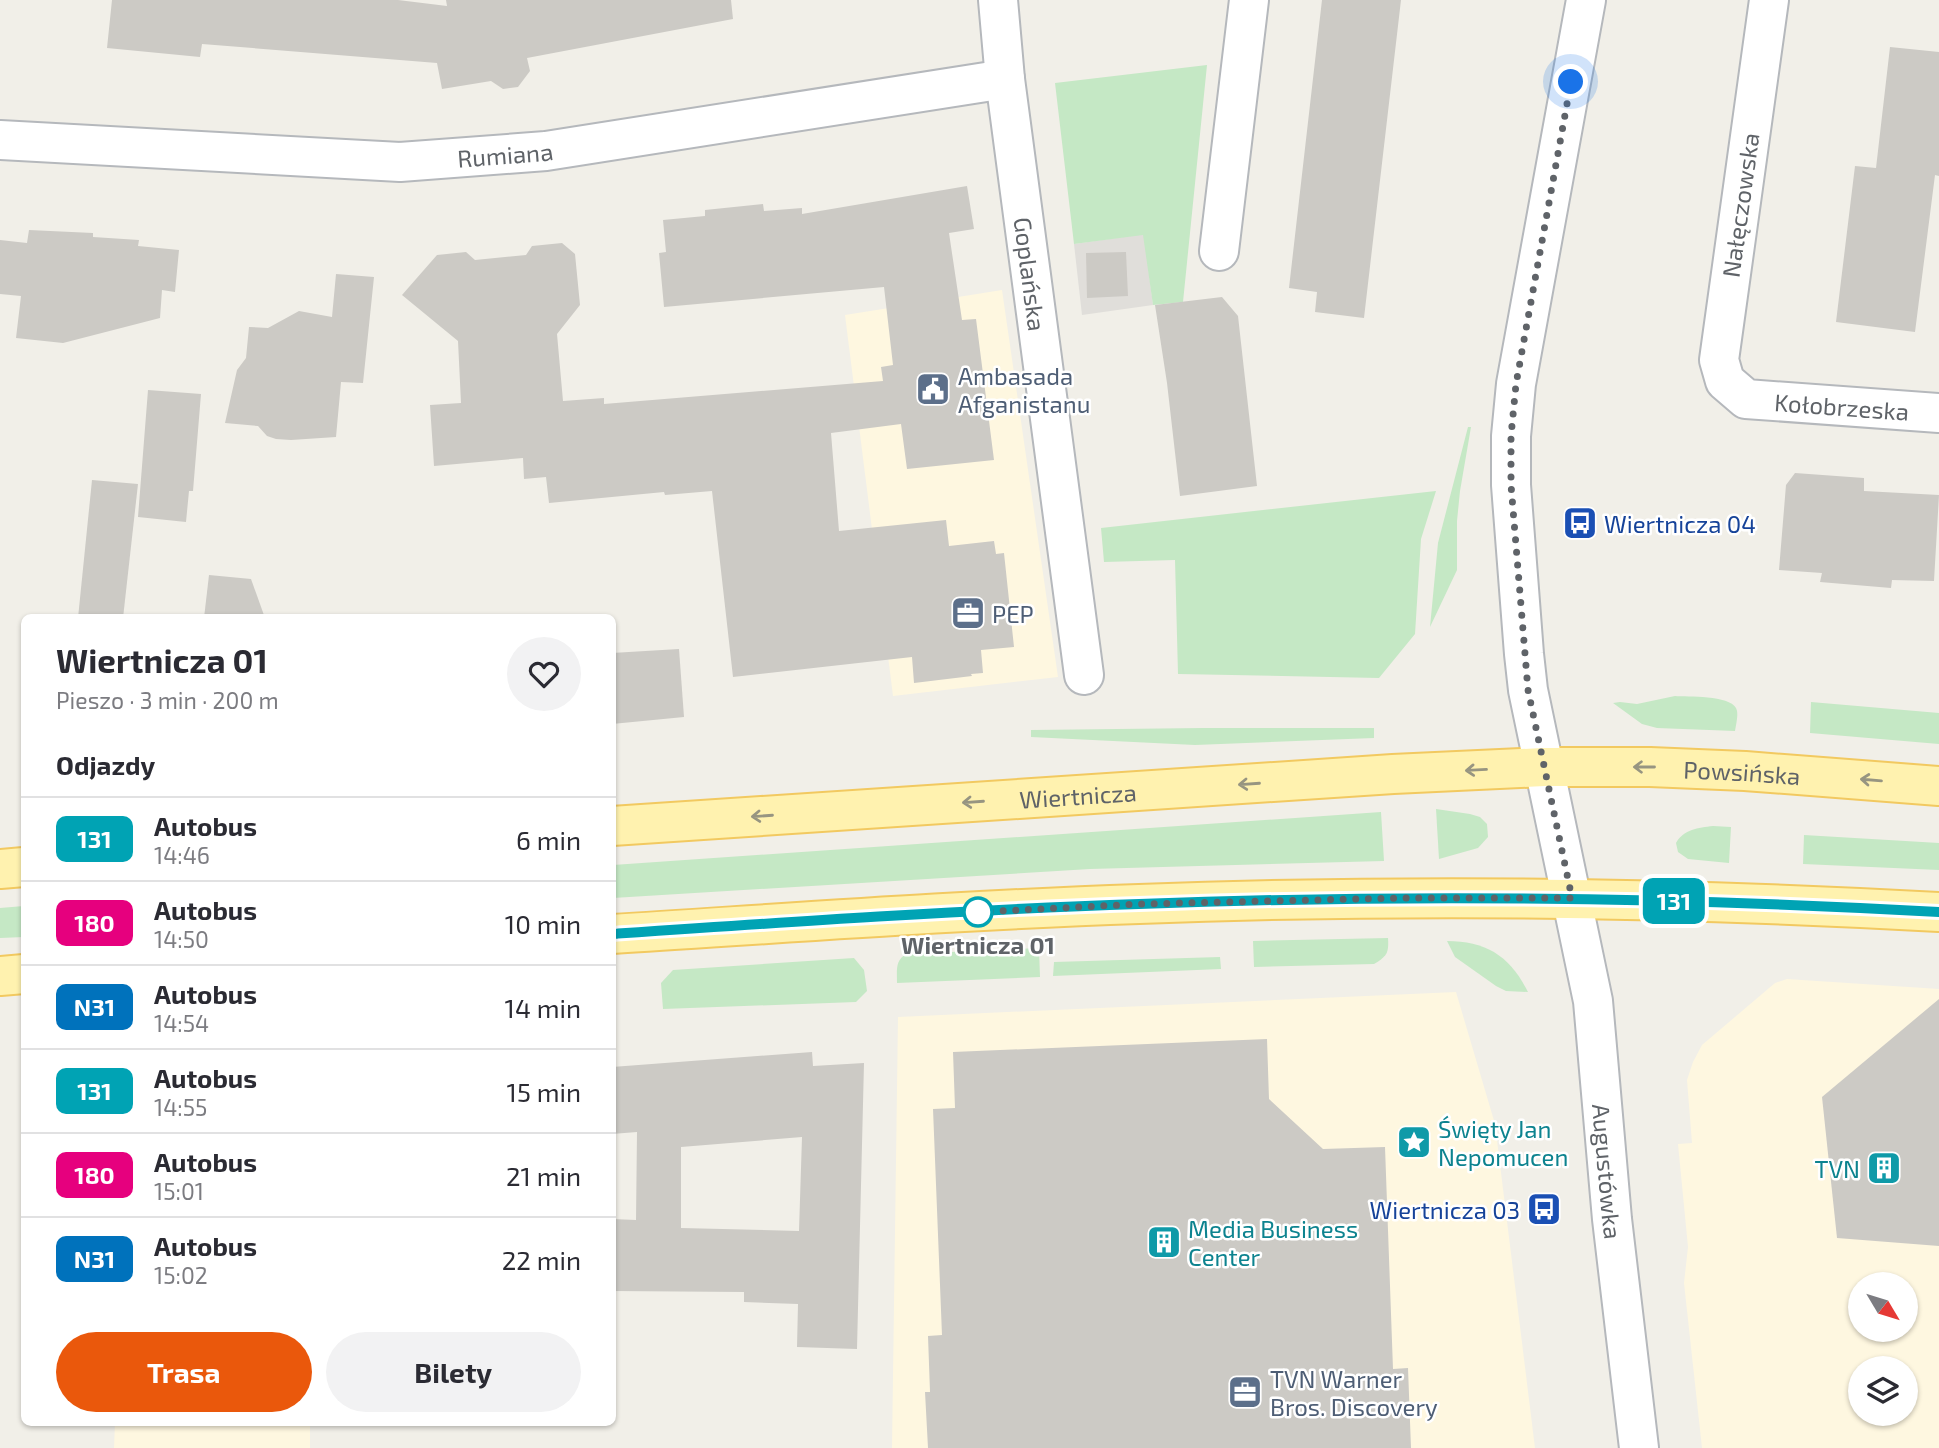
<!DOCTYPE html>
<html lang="pl">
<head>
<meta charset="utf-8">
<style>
	body { margin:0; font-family:"Exo 2",sans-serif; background:#f2f2f3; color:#2b2b33; height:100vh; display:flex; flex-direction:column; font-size:26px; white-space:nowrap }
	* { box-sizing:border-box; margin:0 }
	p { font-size:23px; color:#7c7c81 }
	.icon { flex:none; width:38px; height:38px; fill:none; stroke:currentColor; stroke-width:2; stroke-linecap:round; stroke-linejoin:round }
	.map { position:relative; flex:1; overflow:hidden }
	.sheet { position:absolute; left:21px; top:614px; width:595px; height:812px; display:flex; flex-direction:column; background:#fff; border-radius:10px; box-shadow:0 2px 5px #0004 }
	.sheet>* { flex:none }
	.badge { padding:0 14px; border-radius:10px; font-size:24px; line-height:46px }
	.needle { width:46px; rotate:128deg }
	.buttons { position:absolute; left:1848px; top:1272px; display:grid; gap:14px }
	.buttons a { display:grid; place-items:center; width:70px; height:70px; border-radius:50%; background:#fff; box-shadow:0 2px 5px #0004; font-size:35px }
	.you { position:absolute; width:35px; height:35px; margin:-18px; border:5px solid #fff; border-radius:50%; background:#1a73e8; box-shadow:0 0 0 10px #1a73e833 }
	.map>.badge { position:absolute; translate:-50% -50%; box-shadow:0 0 0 4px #fff }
	h2 { padding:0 35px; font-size:26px; line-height:63px }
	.round { display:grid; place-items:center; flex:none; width:74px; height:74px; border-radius:37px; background:#f2f2f3 }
	.summary { display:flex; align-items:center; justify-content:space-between; height:119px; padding:0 35px }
	h1 { font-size:33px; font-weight:700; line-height:52px }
	.cta { display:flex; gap:14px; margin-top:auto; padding:14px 35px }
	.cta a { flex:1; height:80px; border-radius:42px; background:#ea580c; color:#fff; font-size:28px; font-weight:700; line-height:80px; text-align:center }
	.cta a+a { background:#f2f2f3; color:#2b2b33 }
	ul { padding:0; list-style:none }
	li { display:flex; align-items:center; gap:21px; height:84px; padding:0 35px; border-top:2px solid #e1e1e2 }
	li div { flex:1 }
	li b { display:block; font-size:26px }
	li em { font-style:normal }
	li .badge { min-width:77px; font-weight:700; text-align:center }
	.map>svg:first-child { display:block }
</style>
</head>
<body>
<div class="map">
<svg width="1939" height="1448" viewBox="0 0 1939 1448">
	<rect width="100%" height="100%" fill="#f1efe8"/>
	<g fill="#fef7e0" fill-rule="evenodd">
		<path d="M 1002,290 L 1058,677 L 893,696 L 845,315 Z"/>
		<path d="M 1787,979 L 1939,989 L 1939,1448 L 1702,1448 L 1684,1283 L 1688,1247 L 1678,1144 L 1692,1143 L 1687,1080 L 1693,1062 L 1702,1045 L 1775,983 ZM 1860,1284 L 1906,1284 L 1906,1330 L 1860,1330 ZM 1860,1368 L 1906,1368 L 1906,1414 L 1860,1414 Z"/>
		<path d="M 1456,992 L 1495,1124 L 1535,1448 L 892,1448 L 898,1017 Z"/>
		<path d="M 115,1423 L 310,1423 L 310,1448 L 114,1448 Z"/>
	</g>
	<path fill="#e0deda" d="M 1144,234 L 1153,305 L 1082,315 L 1074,244 Z"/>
	<g fill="#c5e8c5">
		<path d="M 1207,65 L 1183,302 L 1153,305 L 1143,235 L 1074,244 L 1055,83 Z"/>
		<path d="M 1468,427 L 1471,427 L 1460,491 L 1457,521 L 1457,570 L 1430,627 L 1438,543 Z"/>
		<path d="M 1436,491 L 1421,539 L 1415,634 L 1379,678 L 1178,674 L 1175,560 L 1104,562 L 1101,528 Z"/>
		<path d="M 1675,696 C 1688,697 1729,695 1736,708 C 1739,713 1736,724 1735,731 L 1657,728 L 1642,724 L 1613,703 L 1620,702 L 1637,704 Z"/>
		<path d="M 1811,702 L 1939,713 L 1939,744 L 1810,733 Z"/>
		<path d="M 1203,728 L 1374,728 L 1374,738 L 1195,745 L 1031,737 L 1031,730 Z"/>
		<path d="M 1436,809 L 1470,814 L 1480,817 L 1487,824 L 1488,837 L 1478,848 L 1439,859 Z"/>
		<path d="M 1381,812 L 1384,861 L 1090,869 L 613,898 L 613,865 Z"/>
		<path d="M 1713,826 L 1731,827 L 1729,863 L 1688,859 L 1678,852 L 1676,843 C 1684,829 1698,828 1713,826 Z"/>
		<path d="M 1804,835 L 1939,843 L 1939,870 L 1803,864 Z"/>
		<path d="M 24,906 L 24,937 L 0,938 L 0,908 Z"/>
		<path d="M 1388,938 C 1389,953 1387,956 1374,964 L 1254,967 L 1253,941 Z"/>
		<path d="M 1447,941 C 1486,941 1510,956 1528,992 L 1506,991 L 1496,986 L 1455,957 Z"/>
		<path d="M 1039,948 L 1040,977 L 897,983 C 897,970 895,961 906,954 Z"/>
		<path d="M 1220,957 L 1221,969 L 1053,976 L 1054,962 Z"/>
		<path d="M 854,958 L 864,970 L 867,991 L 856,1002 L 663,1009 L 661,983 L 673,970 Z"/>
	</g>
	<g fill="#cccac5" fill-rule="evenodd">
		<path d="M 112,0 L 398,0 L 447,6 L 446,0 L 731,0 L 733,19 L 527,58 L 530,71 L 518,87 L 503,89 L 491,81 L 442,89 L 437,63 L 202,44 L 200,57 L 107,48 Z"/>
		<path d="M 1322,0 L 1401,0 L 1364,318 L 1315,312 L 1317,292 L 1289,288 Z"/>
		<path d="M 1890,47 L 1939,52 L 1939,176 L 1935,175 L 1915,332 L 1836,322 L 1855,166 L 1876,168 Z"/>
		<path d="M 967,186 L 974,229 L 949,233 L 962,320 L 976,319 L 994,460 L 907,469 L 901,424 L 831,433 L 839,531 L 946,520 L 949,546 L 994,541 L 996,554 L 1004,553 L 1014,647 L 981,650 L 983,673 L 971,674 L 972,676 L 914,683 L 912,657 L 733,677 L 712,491 L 665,495 L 664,492 L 549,503 L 546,477 L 524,479 L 523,458 L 434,466 L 430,405 L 461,403 L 458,341 L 402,295 L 437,255 L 466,252 L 475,260 L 526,255 L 532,246 L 562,243 L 575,254 L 580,305 L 557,334 L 563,401 L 604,398 L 604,404 L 883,381 L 881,367 L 893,365 L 884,287 L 664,307 L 659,253 L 666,252 L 663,220 L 705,216 L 705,210 L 763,204 L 764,211 L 802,208 L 802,214 Z"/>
		<path d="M 29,230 L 93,233 L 93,237 L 139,240 L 138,246 L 179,250 L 175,292 L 162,290 L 160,318 L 63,343 L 16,338 L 21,296 L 0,294 L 0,240 L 27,243 Z"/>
		<path d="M 1126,252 L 1128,296 L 1087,298 L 1086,253 Z"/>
		<path d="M 336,274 L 374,277 L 363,383 L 341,382 L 336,437 L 291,440 L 276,439 L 267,436 L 258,426 L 225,423 L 237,370 L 246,358 L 249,327 L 268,328 L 299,311 L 332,317 Z"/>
		<path d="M 1222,297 L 1238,316 L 1257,486 L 1180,496 L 1167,383 L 1155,305 Z"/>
		<path d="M 148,390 L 201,394 L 193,491 L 189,491 L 186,522 L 138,517 Z"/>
		<path d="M 1795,473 L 1864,478 L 1864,491 L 1939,495 L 1934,581 L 1892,580 L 1891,588 L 1820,582 L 1822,573 L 1779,570 L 1786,485 Z"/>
		<path d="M 92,480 L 138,484 L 123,618 L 78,618 Z"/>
		<path d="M 209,575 L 251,579 L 265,618 L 204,618 Z"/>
		<path d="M 679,649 L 684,717 L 612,724 L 612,653 Z"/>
		<path d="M 1939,999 L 1939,1246 L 1837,1238 L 1822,1097 Z"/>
		<path d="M 1267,1039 L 1269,1099 L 1323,1149 L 1385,1147 L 1393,1369 L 1408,1368 L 1411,1448 L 928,1448 L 925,1392 L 930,1392 L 928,1336 L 942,1335 L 933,1109 L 955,1108 L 953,1052 Z"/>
		<path d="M 812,1052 L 813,1066 L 864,1063 L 857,1349 L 797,1347 L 798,1304 L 744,1302 L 744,1292 L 612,1291 L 612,1219 L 636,1220 L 637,1132 L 612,1134 L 612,1067 ZM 802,1137 L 799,1231 L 681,1228 L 681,1147 Z"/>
	</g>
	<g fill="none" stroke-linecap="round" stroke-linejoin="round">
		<g stroke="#b5b8bc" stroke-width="42">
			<g id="minor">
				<path id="s1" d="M 998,0 L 1005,79 L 1084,675"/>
				<path id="s2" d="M 1586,0 L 1516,384 L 1511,436 L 1511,485 L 1524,654 L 1528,690 L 1593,1001 L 1612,1219 L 1639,1448"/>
				<path id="s3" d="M 1769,0 L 1719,360 L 1725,381 L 1746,399 L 1939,413"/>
				<path id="s4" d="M 0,140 L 400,162 L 546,151 L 1005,79"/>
				<path d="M 1219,251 L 1249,0"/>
			</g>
		</g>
		<g stroke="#f2c960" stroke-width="42">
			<g id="major">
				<path id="s5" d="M 612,826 L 1393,774 L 1544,767 L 1650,767 L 1745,771 L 1939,786"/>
				<path d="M 0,869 L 24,867"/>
				<path d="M 612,934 C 788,923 963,910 1139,904 C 1405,894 1673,897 1939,912"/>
				<path d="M 0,976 L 24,974"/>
			</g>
		</g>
		<use href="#minor" stroke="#fff" stroke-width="38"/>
		<use href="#major" stroke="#fff2af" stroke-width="38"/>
	</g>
	<defs><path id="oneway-shaft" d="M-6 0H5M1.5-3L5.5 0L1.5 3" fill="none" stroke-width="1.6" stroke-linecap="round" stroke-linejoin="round" transform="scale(1.75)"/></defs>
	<g stroke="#979581">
		<use href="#oneway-shaft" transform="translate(1644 767) rotate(-180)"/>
		<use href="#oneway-shaft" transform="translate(1476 770) rotate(177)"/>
		<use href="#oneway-shaft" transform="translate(1871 780) rotate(-175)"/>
		<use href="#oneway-shaft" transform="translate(1249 784) rotate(176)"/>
		<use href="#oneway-shaft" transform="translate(973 802) rotate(176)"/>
		<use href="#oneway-shaft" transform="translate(762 816) rotate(176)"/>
	</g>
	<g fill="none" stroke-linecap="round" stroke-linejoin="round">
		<g stroke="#fff" stroke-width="16">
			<path id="line" d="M 612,934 C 788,922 963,910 1139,904 C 1406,894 1673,897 1939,912"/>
		</g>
		<use href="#line" stroke="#00a3b4" stroke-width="10"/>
		<path stroke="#5f6368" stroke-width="7" stroke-dasharray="0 12.6" d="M 978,912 L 1140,904 L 1401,898 L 1572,898 L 1528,690 L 1511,485 L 1511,436 L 1516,384 L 1571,82"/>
	</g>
	<defs>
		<g id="civic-square" transform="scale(1.75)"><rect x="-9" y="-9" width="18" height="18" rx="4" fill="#5c6f8a" stroke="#fff"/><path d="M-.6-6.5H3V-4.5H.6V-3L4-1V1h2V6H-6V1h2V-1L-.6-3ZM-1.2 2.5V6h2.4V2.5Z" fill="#fff"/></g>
		<g id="bus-square" transform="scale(1.75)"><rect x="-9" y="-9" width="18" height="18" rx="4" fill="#1a4fb4" stroke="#fff"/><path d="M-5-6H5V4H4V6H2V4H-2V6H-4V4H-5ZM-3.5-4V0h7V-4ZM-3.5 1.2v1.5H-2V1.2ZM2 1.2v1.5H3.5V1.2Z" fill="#fff"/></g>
		<g id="office-square" transform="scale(1.75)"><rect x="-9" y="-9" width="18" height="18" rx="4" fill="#5c6f8a" stroke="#fff"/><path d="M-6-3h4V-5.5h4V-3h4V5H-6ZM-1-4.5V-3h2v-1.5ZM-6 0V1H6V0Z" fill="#fff"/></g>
		<g id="sight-square" transform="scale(1.75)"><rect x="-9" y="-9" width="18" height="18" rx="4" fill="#0f9aa8" stroke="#fff"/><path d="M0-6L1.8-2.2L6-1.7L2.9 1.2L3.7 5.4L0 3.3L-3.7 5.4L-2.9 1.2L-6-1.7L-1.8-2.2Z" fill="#fff"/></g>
		<g id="building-square" transform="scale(1.75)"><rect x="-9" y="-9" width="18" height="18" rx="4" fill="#0f9aa8" stroke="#fff"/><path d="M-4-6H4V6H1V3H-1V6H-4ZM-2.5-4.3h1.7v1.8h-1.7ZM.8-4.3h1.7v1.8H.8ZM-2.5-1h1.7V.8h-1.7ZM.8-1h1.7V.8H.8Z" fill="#fff"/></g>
	</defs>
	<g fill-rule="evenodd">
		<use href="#civic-square" x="933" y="389"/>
		<use href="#bus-square" x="1580" y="523"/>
		<use href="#office-square" x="968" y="613"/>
		<use href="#sight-square" x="1414" y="1142"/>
		<use href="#building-square" x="1884" y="1168"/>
		<use href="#bus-square" x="1544" y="1209"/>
		<use href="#building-square" x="1164" y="1242"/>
		<use href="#office-square" x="1245" y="1392"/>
	</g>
	<circle fill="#fff" stroke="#00a3b4" stroke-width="3.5" cx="978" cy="912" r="14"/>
	<g text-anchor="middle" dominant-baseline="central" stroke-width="5" stroke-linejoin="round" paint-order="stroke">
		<g font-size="24" fill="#5f6368" stroke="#fff">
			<text stroke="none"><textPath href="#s4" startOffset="506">Rumiana</textPath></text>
			<text transform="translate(1740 205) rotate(-82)">Nałęczowska</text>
			<text stroke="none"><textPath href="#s1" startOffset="276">Goplańska</textPath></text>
			<text stroke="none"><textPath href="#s3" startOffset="509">Kołobrzeska</textPath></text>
			<text stroke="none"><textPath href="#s5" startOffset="1132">Powsińska</textPath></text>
			<text stroke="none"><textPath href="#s5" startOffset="467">Wiertnicza</textPath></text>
			<text stroke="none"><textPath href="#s2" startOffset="1186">Augustówka</textPath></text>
		</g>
		<g font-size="24" fill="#4e5e75" stroke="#fff" text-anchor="start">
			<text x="958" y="375">Ambasada<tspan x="958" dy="28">Afganistanu</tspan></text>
			<text x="992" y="613">PEP</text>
			<text x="1270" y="1378">TVN Warner<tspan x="1270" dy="28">Bros. Discovery</tspan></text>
		</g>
		<g font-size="24" fill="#164399" stroke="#fff" text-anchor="start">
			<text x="1604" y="523">Wiertnicza 04</text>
			<text x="1520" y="1209" text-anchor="end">Wiertnicza 03</text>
		</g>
		<g font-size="24" font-weight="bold" fill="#5f6368" stroke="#fff">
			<text x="978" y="944">Wiertnicza 01</text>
		</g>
		<g font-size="24" fill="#0d838f" stroke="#fff" text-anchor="start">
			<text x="1438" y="1128">Święty Jan<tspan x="1438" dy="28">Nepomucen</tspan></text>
			<text x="1860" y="1168" text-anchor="end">TVN</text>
			<text x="1188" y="1228">Media Business<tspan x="1188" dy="28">Center</tspan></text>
		</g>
	</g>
</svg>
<div class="buttons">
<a><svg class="needle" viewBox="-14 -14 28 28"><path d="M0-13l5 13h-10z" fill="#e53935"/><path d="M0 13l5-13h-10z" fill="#7c7c81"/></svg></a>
<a><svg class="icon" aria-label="layers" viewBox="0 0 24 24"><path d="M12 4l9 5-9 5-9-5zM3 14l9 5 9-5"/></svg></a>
</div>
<div class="you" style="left:1571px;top:82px"></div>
<b class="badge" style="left:1674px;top:901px;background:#00a3b4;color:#fff">131</b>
<section class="sheet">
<div class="summary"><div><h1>Wiertnicza 01</h1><p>Pieszo · 3 min · 200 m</p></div><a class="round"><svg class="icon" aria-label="heart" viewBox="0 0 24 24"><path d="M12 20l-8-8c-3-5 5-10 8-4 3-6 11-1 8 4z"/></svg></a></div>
<h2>Odjazdy</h2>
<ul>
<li><span class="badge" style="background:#00a3b4;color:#fff">131</span><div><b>Autobus</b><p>14:46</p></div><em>6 min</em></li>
<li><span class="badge" style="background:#e6007e;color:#fff">180</span><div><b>Autobus</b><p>14:50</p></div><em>10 min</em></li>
<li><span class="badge" style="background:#0072bc;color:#fff">N31</span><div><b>Autobus</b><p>14:54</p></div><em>14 min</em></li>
<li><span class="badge" style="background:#00a3b4;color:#fff">131</span><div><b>Autobus</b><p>14:55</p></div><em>15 min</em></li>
<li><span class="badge" style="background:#e6007e;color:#fff">180</span><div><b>Autobus</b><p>15:01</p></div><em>21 min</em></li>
<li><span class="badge" style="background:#0072bc;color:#fff">N31</span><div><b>Autobus</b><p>15:02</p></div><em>22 min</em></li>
</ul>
<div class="cta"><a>Trasa</a><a>Bilety</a></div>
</section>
</div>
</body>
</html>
